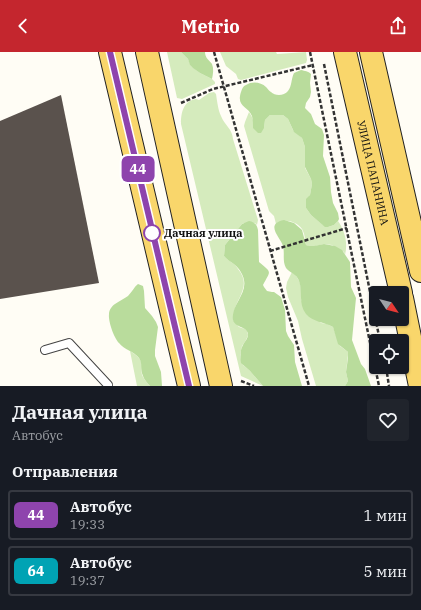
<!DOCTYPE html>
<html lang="ru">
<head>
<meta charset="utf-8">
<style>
	body { margin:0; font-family:"IBM Plex Serif",serif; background:#20242c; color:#f1f3f6; height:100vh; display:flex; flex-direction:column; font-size:15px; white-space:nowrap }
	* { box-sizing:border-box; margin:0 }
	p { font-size:13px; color:#9ea1a6 }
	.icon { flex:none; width:22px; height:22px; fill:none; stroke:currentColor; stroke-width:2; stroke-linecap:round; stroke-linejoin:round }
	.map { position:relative; height:334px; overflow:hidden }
	.side { display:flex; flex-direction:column; background:#171b24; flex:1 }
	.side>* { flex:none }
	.badge { padding:0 8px; border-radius:6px; font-size:14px; line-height:26px }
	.needle { width:26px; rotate:125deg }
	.fabs { position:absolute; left:369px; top:234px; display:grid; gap:8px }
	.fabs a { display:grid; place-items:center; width:40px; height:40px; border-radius:4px; background:#171b24; box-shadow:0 1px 3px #0004; font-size:20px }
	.map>.badge { position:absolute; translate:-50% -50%; box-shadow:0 0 0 2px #fff }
	h2 { padding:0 12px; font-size:15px; line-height:36px }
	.round { display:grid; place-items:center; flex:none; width:42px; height:42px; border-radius:4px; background:#20242c }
	.headline { display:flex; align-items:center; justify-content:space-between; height:68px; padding:0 12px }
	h1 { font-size:19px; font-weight:800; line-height:30px }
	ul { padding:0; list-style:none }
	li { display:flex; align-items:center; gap:12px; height:50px; margin:0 8px 6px; padding:0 4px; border:2px solid #363941; border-radius:4px }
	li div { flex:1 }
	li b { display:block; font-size:15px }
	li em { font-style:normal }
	li .badge { min-width:44px; font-weight:700; text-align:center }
	header { display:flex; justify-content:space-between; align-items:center; height:52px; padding:0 12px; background:#c4262e; color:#fff; font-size:18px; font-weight:800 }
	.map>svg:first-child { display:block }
</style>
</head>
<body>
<header><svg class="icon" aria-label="back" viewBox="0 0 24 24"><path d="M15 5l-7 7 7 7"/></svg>Metrio<svg class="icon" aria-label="share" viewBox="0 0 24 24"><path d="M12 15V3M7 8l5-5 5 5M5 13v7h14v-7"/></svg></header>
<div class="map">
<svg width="421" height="334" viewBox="0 0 421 334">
	<rect width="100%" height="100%" fill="#fffdf5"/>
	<g fill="#d5ebbd">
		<path d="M 167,0 L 181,0 L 188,7 L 191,14 L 200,21 L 212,27 L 215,30 L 215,32 L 182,47 L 177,46 Z"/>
		<path d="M 220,0 L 276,0 L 277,2 L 306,0 L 307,8 L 306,11 L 241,28 L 238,27 L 236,22 L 226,14 Z"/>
		<path d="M 214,40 L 216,42 C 217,48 218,58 221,64 C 225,74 232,76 233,87 L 258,168 L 257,173 L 255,171 L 244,171 L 242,172 L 225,193 L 224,204 C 228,209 235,211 238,217 C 251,233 239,243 234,259 C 233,262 233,265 233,268 L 239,275 L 245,277 L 247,279 L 248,283 L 246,288 L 242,294 L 240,303 L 241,308 L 243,313 L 250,319 L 263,334 L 241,324 L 181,72 C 181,61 183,49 196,47 L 199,48 L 209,41 Z"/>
		<path d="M 249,60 L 252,65 L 253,68 L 264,76 L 265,68 L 270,63 L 283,63 L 288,67 L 293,78 L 302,86 L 305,95 L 305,116 L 311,127 L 312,132 L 310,143 L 306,151 L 306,156 L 311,163 L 323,173 L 328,175 L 334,173 L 338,169 C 345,179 348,191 345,203 L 344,200 L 332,193 L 324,192 L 311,195 L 306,193 C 305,188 305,182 302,177 C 296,169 284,166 276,172 L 274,164 L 269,159 L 244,74 L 245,70 Z"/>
		<path d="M 292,220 C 301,227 302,237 301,248 L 321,271 L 327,272 L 333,275 L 340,294 L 348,300 L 348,303 L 346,320 L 348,329 L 345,334 L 316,334 L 302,287 L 298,269 L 288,245 L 286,236 L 287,230 Z"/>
		<path d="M 130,299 C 135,302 142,307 142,314 C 142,317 141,319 142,323 C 144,327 147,331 150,334 L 137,334 Z"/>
	</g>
	<g fill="#b9dc9c">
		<path d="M 181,0 L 205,0 C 205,6 209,8 212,12 C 214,17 213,22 212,27 L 200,21 L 193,16 L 190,13 L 188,7 Z"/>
		<path d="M 301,18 C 305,19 308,19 311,22 L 310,31 L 311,40 L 310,45 L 306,51 L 305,56 L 311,62 L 315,72 L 322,77 L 324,83 L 323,104 L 330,125 L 331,140 L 333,151 L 338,161 L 339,167 L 338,169 L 334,173 L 328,175 L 325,175 L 311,163 L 306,156 L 306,147 L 310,143 L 312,132 L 311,127 L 305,115 L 305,95 L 302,86 L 294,80 L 288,67 L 283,63 L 270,63 L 265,68 L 264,76 L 261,81 L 258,81 L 253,76 C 253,72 253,68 252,64 C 248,54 236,55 241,40 C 242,37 243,34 246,33 C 252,29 261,30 266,35 C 267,36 269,39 271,40 C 275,44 284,44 288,39 C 292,34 291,27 294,21 Z"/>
		<path d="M 284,168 L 294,171 L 302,178 L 306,193 L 309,194 L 314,194 L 324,192 L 335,194 L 342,198 L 350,210 L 351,235 L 356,246 L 352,288 L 361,312 L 365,317 L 371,334 L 345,334 L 348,329 L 346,320 L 348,306 L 348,300 L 338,292 L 333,275 C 324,270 313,270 306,262 C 298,252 303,239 299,229 C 297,222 290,221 286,216 C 282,209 285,201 283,194 C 281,186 264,172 284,168 Z"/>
		<path d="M 249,169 C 255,170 257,173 258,178 L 259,210 C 272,221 271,218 263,233 L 264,235 L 267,239 L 272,240 L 274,240 L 281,245 L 285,258 L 286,279 L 288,284 L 294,293 L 295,310 L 302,334 L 263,334 L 250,319 L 241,311 C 240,305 240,298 243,293 C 245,289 248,287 248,282 C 247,274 235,276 233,268 C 230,250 256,238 238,216 C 234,211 228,209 224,204 L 225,193 L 242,172 Z"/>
		<path d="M 138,232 L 143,234 L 144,239 L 145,256 L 152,264 L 156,270 L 158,275 L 155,298 L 155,304 L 161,320 L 162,334 L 150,334 C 147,331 144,327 143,324 C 140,317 143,312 139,306 C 134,299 124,298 119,291 C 114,286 108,269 109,262 C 109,258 112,254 115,252 C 119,249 124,247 128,244 C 132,240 134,235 138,232 Z"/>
	</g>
	<path fill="#5a524d" d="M 61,43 L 99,231 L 0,247 L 0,69 Z"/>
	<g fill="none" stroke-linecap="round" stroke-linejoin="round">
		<g stroke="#444" stroke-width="10">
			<path id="lane" d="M 45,298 L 69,291 L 108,333"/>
		</g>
		<g stroke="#222" stroke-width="24">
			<g id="primary">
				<path d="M 110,0 L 189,334"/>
				<path d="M 147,0 L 221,334"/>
				<path id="s1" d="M 345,0 L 401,241"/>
				<path d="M 371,0 L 421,219"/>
				<path d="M 402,246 L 420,334"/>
			</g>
		</g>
		<g stroke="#333" stroke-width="2.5" stroke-dasharray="4 2" stroke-linecap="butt">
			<path d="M 214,0 L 309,334"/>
			<path d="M 310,0 L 379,334"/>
			<path d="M 324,12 L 380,289"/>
			<path d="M 181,51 L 213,37 L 313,13"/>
			<path d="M 270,199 L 347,176"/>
			<path d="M 386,315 L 389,334"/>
			<path d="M 241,329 L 254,334"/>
		</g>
		<use href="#lane" stroke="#fff" stroke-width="8"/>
		<use href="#primary" stroke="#f9d66b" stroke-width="22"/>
	</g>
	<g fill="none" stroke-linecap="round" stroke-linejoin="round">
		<g stroke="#fff" stroke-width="9">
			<path id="line" d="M 110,0 L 189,334"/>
		</g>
		<use href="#line" stroke="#8e44ad" stroke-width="6"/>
	</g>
	<circle fill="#fff" stroke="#8e44ad" stroke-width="2" cx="152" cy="181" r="8"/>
	<g text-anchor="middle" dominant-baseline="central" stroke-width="4" stroke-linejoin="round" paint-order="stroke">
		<g font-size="11" fill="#111" stroke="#fff">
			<text stroke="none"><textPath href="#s1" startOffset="124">УЛИЦА ПАПАНИНА</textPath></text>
		</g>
		<g font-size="11" font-weight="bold" fill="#111" stroke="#fff" text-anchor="start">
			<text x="164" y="181">Дачная улица</text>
		</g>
	</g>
</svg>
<div class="fabs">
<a><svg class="needle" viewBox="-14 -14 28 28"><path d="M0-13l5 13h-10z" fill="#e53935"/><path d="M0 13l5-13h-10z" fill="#9ea1a6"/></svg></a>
<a><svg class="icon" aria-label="locate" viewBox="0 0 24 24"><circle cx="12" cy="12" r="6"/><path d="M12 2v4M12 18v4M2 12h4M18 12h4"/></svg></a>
</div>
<b class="badge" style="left:138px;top:117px;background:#8e44ad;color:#fff">44</b>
</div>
<section class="side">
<div class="headline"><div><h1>Дачная улица</h1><p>Автобус</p></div><a class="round"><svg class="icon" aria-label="heart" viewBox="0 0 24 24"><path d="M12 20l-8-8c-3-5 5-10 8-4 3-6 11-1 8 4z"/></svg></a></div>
<h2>Отправления</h2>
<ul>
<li><span class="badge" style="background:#8e44ad;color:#fff">44</span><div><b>Автобус</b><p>19:33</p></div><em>1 мин</em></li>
<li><span class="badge" style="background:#00a3b4;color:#fff">64</span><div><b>Автобус</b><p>19:37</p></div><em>5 мин</em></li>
</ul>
</section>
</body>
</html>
